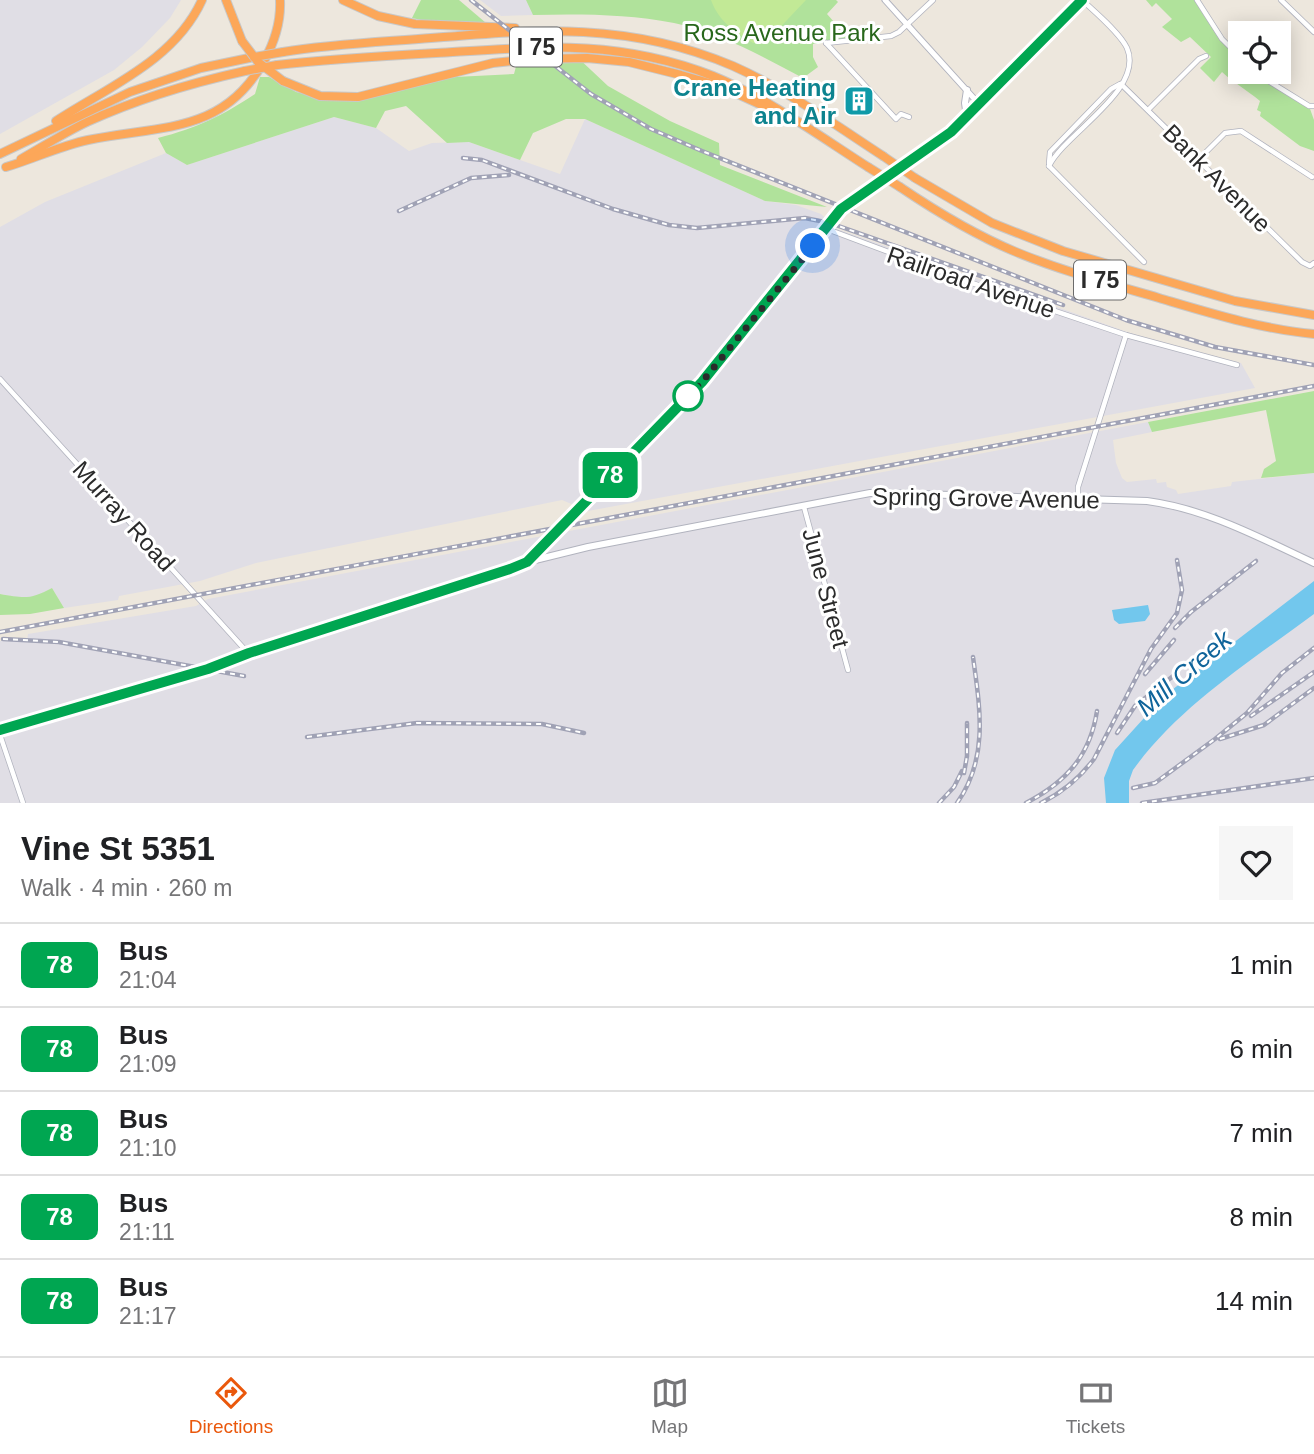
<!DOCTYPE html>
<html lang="en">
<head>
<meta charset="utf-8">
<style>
	body { margin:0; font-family:Arial,sans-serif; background:#f6f6f6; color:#202124; height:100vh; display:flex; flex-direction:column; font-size:26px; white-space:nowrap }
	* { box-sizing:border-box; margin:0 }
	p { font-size:23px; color:#757577 }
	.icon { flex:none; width:38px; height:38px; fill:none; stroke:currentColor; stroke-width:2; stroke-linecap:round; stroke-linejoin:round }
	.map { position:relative; height:803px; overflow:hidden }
	.drawer { display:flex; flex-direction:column; background:#fff; flex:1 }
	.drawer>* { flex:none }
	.badge { padding:0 14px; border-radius:10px; font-size:24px; line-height:46px }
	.buttons { position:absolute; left:1228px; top:21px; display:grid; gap:14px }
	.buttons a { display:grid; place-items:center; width:63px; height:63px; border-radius:0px; background:#fff; box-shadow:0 4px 18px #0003; font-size:35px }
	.you { position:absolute; width:35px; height:35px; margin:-18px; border:5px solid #fff; border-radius:50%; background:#1a73e8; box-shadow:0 0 0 10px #1a73e833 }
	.map>.badge { position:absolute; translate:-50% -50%; box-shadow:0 0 0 4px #fff }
	.round { display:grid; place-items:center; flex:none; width:74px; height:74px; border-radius:0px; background:#f6f6f6 }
	.summary { display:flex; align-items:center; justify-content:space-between; height:119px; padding:0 21px }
	h1 { font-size:33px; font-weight:700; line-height:52px }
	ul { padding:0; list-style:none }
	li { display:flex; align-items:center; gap:21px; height:84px; padding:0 21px; border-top:2px solid #e0e0e0 }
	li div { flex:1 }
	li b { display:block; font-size:26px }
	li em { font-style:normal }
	li .badge { min-width:77px; font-weight:700; text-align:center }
	.dock { display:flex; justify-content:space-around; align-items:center; height:98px; border-top:2px solid #e0e0e0; background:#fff; font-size:19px; color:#757577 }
	.dock a { display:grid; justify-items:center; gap:4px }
	.dock .on { color:#ea580c }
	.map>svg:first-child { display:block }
</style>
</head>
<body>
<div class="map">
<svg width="1314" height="803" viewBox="0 0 1314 803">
	<rect width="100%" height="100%" fill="#ede7dd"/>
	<g fill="#e0dee5">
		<path d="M 0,0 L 181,0 L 170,18 L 142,47 L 114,70 L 0,134 Z"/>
		<path d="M 480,0 L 526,0 L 533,15 L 501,16 Z"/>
		<path d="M 334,117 L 376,128 L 409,151 L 432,143 L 469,142 L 560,174 L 585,119 L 765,201 L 796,205 L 821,214 L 837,229 L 1147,339 L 1241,363 L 1255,388 L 588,511 L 562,500 L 256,563 L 200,581 L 119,596 L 118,600 L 64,608 L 52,588 L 36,597 L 25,599 L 0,594 L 0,227 L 45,202 L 166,153 L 187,165 Z"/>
		<path d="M 1148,422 L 1152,432 L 1113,440 L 1116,463 L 1122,478 L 1127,482 L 1156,479 L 1157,483 L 1166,482 L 1167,487 L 1176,490 L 1178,494 L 1231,486 L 1232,482 L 1314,473 L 1314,803 L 0,803 L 0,641 L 27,641 L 28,634 L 196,606 L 208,599 Z"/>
	</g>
	<g fill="#b0e29b">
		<path d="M 421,0 L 459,0 L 486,23 L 440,24 L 412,18 Z"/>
		<path d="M 526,0 L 836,0 L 838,2 L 827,14 L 850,40 L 813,44 L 813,57 L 818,67 L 803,78 C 762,56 720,33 674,23 C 628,14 580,14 533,15 Z"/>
		<path d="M 1146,0 L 1197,0 L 1217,32 L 1241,58 L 1241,72 L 1254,72 L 1309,106 L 1314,120 L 1314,151 L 1300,146 L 1260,116 L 1261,112 L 1257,110 L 1260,101 C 1247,90 1234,83 1222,72 L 1214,82 L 1200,68 L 1211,57 L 1190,37 L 1181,42 L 1162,27 L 1172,19 L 1156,3 L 1152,7 Z"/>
		<path d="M 519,55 L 575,55 L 608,86 L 670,121 L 719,143 L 720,165 L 827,207 L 765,201 L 585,119 L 566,119 L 533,133 L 520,160 L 469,142 L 447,143 L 406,106 L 385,111 L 376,128 L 334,117 L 187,165 L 166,153 L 158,138 C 197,128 222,116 255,94 L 260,77 L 269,77 L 296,92 L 328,100 L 365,99 L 409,85 L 455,77 L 514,74 Z"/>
		<path d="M 1314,391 L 1314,473 L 1261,478 L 1264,469 L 1276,461 L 1266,410 L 1152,432 L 1148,422 Z"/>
		<path d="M 52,588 L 64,608 L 30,614 L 0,615 L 0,594 C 24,598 30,600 52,588 Z"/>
	</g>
	<path fill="#c2e996" d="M 711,0 L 806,0 L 769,39 L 753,43 C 734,31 719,22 711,0 Z"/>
	<g fill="#72c7ed">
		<path d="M 1314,581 L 1314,614 C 1251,661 1180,705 1133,770 L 1129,781 L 1129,803 L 1106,803 L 1104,778 L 1115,750 L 1164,696 Z"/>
		<path d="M 1148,605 L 1150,614 L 1145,621 L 1119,624 L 1114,620 L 1112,610 Z"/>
	</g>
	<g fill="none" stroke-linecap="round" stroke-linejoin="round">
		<g stroke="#b1b3be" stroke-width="6">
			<g id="minor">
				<path d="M 1197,0 L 1222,39 L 1241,58"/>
				<path d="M 1281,0 L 1314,32"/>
				<path d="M 826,43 L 891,36 L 899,32 L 933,0"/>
				<path d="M 826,43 L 896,119 L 901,114 L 909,117"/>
				<path d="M 1254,72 L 1309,106 L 1314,106"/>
				<path d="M 1121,84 L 1302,262 L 1310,266 L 1314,263"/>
				<path d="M 1148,110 L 1199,59 L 1206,56"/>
				<path d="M 1199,159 L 1225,133 L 1241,131 L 1312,177"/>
				<path d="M 1049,164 L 1050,152 L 1111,89 L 1120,84"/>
				<path d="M 1049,166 C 1065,133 1145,90 1127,48 C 1120,33 1095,12 1082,0"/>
				<path d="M 1049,166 L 1144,262"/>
				<path d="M 827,229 L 969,282 L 1126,335 L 1237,365"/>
				<path d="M 0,379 L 248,653"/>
				<path d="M 1078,499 L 1078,487 L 1126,335"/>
				<path d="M 804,507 L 848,670"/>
				<path d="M 0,735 L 23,803"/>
			</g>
		</g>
		<g stroke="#b1b3be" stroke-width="7">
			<path id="tertiary" d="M 885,0 L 979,104"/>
		</g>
		<g stroke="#b1b3be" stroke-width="8">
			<g id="secondary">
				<path d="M 967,117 L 965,103 L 967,90"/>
				<path d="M 527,562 L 588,547 L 870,493 L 884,493 L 1147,501 C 1207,509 1260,538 1314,563"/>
				<path d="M 0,730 L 208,669 L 249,653 L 527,562 L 562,523 L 702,382 L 841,209 L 951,132 L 1082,0"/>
			</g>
		</g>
		<g stroke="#c8c8c8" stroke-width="10">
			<g id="motorway">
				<path d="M 226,0 L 242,41"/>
				<path d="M 343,0 L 378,16 L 415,24 L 515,28"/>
				<path d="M 283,52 C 332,44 382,42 431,38 C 539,29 630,22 733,66 C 787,90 834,124 883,156"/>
				<path d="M 277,65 C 330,59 383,56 436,53 C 536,47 616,38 713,76 C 769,99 818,135 868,167"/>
				<path d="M 283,81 L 320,96 L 358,97 L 493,63 L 531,59 L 587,58 L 629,62 L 681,75 L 720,86 L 768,108"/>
				<path d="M 56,121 C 108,87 175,60 202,0"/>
				<path d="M 0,154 L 130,92 L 201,68 L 254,57"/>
				<path d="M 21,159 C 42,147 64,133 87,122 C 137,99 191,83 245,71"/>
				<path d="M 6,167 C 33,159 60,146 88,140 C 159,125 223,135 264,61 C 274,43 281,21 280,0"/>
				<path d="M 915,178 L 992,223 L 1063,251 L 1235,301 L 1314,315"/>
				<path d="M 900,187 C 937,212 975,235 1016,252 C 1062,271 1111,284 1159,298 C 1210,313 1261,329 1314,334"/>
			</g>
		</g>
		<use href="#minor" stroke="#fff" stroke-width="4.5"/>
		<use href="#tertiary" stroke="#fff" stroke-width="5"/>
		<use href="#secondary" stroke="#fff" stroke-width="6"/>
		<use href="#motorway" stroke="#fca759" stroke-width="8"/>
		<g stroke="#a0a2b5" stroke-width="4.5">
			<g id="rail">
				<path d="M 471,0 L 591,94 L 651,129 L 702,151 L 1126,320 L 1215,347 L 1314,365"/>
				<path d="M 463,158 L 482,160 L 613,209 L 669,225 L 697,228 L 805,218 L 830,223 L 1063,305"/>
				<path d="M 399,211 L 471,178 L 509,175"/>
				<path d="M 1175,628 L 1191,612 L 1256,561"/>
				<path d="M 0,632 L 1314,386"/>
				<path d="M 3,639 L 59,642 L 244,676"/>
				<path d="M 1145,674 L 1174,640"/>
				<path d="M 1251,716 L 1314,672"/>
				<path d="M 1117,733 L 1135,706 L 1177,673"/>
				<path d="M 307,737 L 417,723 L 542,724 L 584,733"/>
				<path d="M 1220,739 L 1264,725 L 1314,688"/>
				<path d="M 964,773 L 967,756 L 967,723"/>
				<path d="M 1133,788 L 1155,783 L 1215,739 L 1247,713 L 1282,673 L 1314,648"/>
				<path d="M 939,803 L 954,787 L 962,771"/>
				<path d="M 957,803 C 989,758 980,708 973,657"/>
				<path d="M 1026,803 C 1066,782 1090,756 1097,711"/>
				<path d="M 1041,803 C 1063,792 1079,779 1094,759 L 1151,649 L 1177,613 L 1182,590 L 1177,560"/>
				<path d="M 1142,803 L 1314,778"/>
			</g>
		</g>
		<use href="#rail" stroke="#fff" stroke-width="2" stroke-dasharray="5" stroke-linecap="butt"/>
		<g stroke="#c8c8c8" stroke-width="10" stroke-linecap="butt">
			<g id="motorway-bridge">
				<path d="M 242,41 L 258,62 L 283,81"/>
				<path d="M 254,57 L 283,52"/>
				<path d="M 245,71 L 277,65"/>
				<path d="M 883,156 L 915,178"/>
				<path d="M 868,167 L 900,187"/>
			</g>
		</g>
		<use href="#motorway-bridge" stroke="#fca759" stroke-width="8"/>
	</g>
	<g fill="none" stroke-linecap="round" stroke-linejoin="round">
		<g stroke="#fff" stroke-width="16">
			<path id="line" d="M 0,730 L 208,669 L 249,653 L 510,569 L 527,562 L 702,382 L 841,209 L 951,132 L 1082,0"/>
		</g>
		<use href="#line" stroke="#00a651" stroke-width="10"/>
		<path stroke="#2b2b2b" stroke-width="7" stroke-dasharray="0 12.6" d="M 688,396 L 684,400 L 702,382 L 813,246"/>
	</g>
	<defs>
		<g id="building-square" transform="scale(1.575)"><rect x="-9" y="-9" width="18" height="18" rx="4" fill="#0f9aa8" stroke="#fff"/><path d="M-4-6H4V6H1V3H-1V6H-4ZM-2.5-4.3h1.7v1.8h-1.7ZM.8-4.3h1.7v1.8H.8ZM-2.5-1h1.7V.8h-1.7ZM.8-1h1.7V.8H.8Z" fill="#fff"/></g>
	</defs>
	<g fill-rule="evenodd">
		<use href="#building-square" x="859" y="101"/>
	</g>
	<circle fill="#fff" stroke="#00a651" stroke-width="3.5" cx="688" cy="396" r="14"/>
	<g text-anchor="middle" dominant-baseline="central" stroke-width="6" stroke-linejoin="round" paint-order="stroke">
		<g fill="#fff" stroke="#6b6b6b" stroke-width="2">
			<rect x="510" y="27.5" width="52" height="39" rx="5"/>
			<rect x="1074" y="260.5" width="52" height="39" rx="5"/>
		</g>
		<g font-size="23" font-weight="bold" fill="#2b2b2b">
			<text x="536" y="47">I 75</text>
			<text x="1100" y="280">I 75</text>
		</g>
		<g font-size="24" fill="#28671b" stroke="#fff">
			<text x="782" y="32">Ross Avenue Park</text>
		</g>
		<g font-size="24" font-weight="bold" fill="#0d838f" stroke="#fff" text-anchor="end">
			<text x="836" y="87">Crane Heating<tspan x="836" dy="28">and Air</tspan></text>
		</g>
		<g font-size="24" fill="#2b2b2b" stroke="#fff">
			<text transform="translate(1217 178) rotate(45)">Bank Avenue</text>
			<text transform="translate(971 282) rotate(19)">Railroad Avenue</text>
			<text transform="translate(986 498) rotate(1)">Spring Grove Avenue</text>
			<text transform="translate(124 516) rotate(48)">Murray Road</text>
			<text transform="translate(826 588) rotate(75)">June Street</text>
		</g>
		<g font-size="26" font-style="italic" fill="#0f649a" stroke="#fff">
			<text transform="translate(1184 673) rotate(-41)">Mill Creek</text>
		</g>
	</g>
</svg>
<div class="buttons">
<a><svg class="icon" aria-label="locate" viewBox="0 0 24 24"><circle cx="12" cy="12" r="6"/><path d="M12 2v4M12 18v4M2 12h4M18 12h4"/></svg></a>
</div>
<div class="you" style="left:813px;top:246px"></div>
<b class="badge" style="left:610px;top:475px;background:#00a651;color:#fff">78</b>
</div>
<section class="drawer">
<div class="summary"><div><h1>Vine St 5351</h1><p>Walk · 4 min · 260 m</p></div><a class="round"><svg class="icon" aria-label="heart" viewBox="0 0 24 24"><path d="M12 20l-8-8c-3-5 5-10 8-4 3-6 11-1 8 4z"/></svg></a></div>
<ul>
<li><span class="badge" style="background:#00a651;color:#fff">78</span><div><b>Bus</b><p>21:04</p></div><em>1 min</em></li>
<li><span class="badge" style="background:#00a651;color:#fff">78</span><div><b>Bus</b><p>21:09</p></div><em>6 min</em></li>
<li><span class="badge" style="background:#00a651;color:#fff">78</span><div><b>Bus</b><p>21:10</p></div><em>7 min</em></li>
<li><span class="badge" style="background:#00a651;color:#fff">78</span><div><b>Bus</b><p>21:11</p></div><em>8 min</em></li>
<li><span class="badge" style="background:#00a651;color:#fff">78</span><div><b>Bus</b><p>21:17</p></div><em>14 min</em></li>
</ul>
</section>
<nav class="dock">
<a class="on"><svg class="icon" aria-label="directions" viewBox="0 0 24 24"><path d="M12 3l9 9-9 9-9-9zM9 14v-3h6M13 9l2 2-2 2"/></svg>Directions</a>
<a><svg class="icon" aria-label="map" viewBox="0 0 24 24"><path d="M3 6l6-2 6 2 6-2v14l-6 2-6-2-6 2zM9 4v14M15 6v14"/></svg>Map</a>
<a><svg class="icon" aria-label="tickets" viewBox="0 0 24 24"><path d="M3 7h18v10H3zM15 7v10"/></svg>Tickets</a>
</nav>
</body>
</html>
